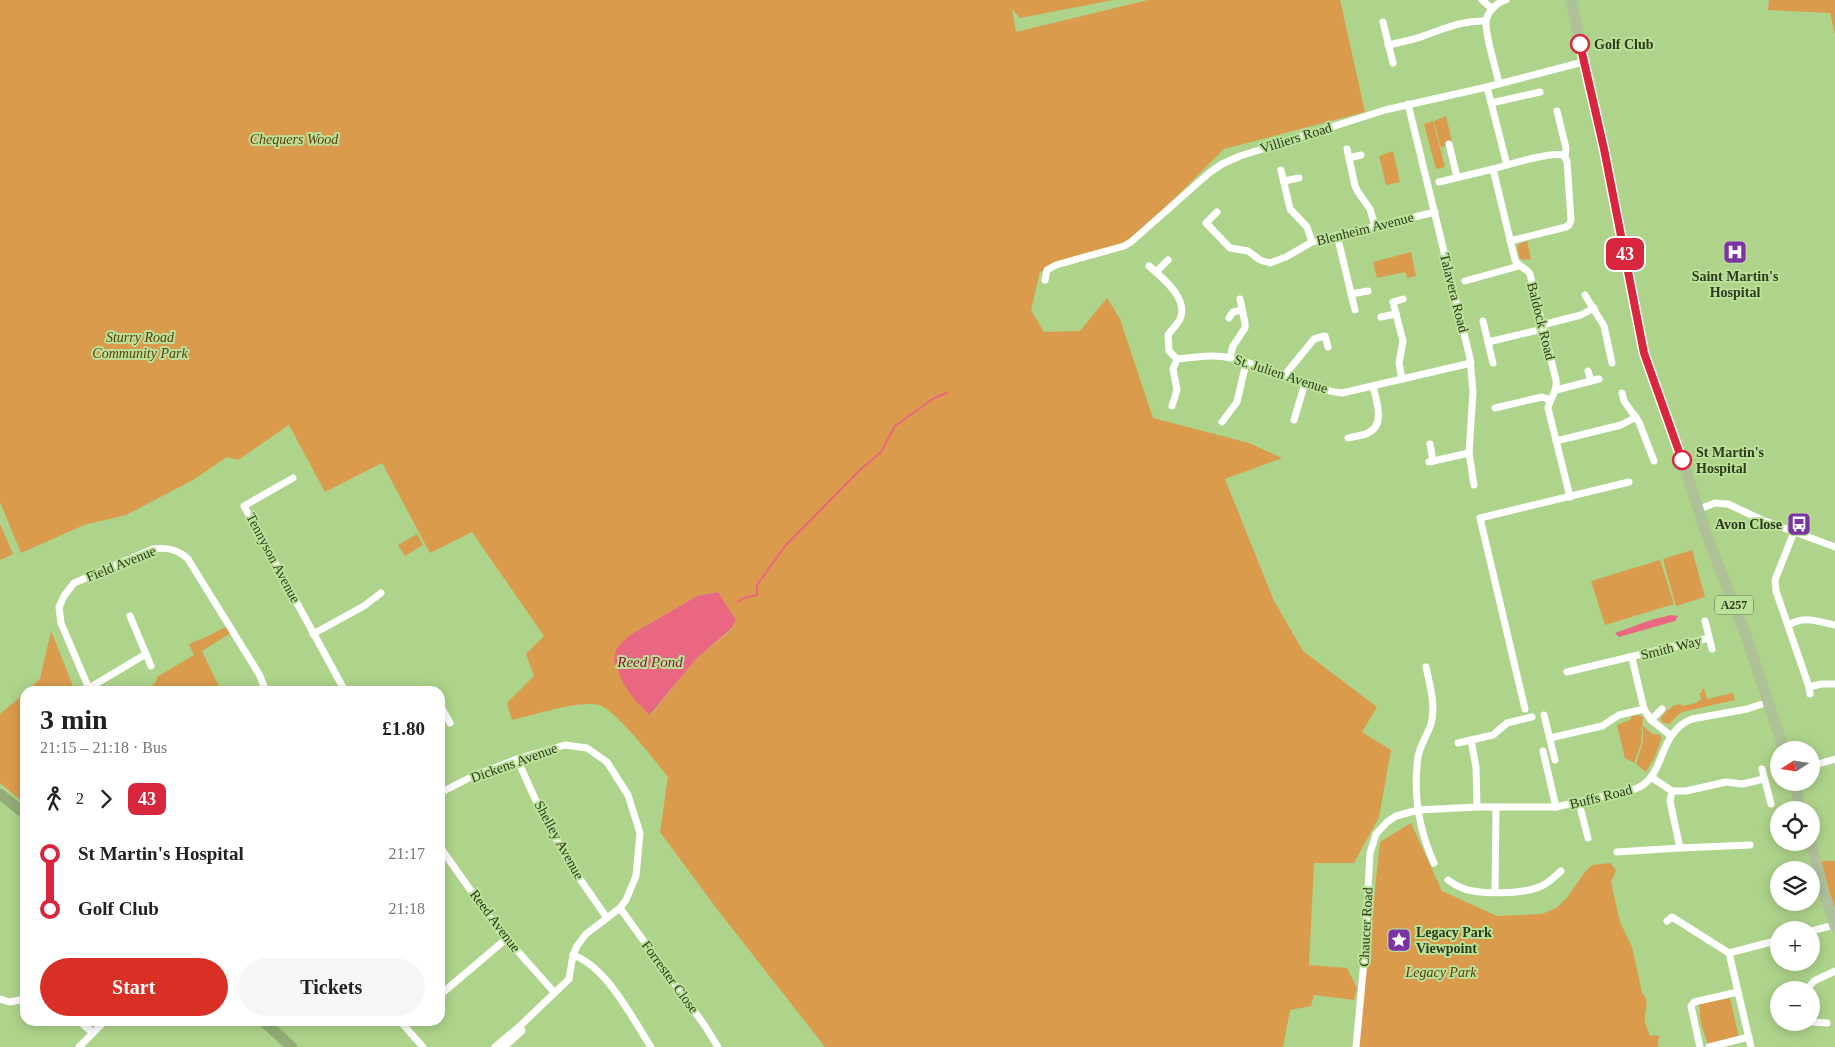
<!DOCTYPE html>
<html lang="en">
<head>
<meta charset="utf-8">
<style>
	body { margin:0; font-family:Georgia,serif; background:#f6f6f6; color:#222; height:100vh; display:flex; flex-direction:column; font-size:19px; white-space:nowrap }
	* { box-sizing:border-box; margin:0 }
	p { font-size:16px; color:#767676 }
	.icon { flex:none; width:28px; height:28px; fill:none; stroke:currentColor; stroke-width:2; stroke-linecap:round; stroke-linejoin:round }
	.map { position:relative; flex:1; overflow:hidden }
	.sheet { position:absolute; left:20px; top:686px; width:425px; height:340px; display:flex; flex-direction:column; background:#fff; border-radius:15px; box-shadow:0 2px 12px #0003 }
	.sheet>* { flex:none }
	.badge { padding:0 10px; border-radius:8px; font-size:18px; line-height:32px }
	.needle { width:32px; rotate:258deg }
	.tools { position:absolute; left:1770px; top:741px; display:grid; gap:10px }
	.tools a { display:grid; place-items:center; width:50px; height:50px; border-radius:50%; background:#fff; box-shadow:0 2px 12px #0003; font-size:25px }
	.map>.badge { position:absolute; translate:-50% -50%; box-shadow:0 0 0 2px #fff }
	.legs { display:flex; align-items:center; gap:8px; height:55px; padding:0 20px; font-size:16px }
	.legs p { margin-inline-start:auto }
	.headline { display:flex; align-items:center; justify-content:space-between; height:85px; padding:0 20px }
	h1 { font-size:28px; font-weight:600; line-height:38px }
	.cta { display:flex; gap:10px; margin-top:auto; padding:10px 20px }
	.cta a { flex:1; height:58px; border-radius:30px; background:#d93025; color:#fff; font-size:20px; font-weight:600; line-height:58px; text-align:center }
	.cta a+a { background:#f6f6f6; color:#222 }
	ul { padding:0 20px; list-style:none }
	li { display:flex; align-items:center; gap:18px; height:55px; font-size:19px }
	li i { display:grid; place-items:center; width:8px; height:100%; margin:0 6px; background:currentColor }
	li i::after { content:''; width:12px; height:12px; margin:-6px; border:4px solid; border-radius:50%; background:#fff }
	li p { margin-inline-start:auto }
	li:first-child i { background:linear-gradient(#0000 50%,currentColor 0) }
	li:last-child i { background:linear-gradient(currentColor 50%,#0000 0) }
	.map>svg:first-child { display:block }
</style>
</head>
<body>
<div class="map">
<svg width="1835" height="1047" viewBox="0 0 1835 1047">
	<rect width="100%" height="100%" fill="#aed38a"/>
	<g fill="#da9b4d" fill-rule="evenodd">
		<path d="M 0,0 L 1113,0 L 1020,18 L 1012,9 L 1016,32 L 1148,0 L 1340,0 L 1365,112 L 1224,149 L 1157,216 L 1125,242 L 1040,272 L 1031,310 L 1044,332 L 1080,331 L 1107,298 L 1120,319 L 1153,418 L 1249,443 L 1282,458 L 1225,479 L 1274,601 L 1303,651 L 1377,707 L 1362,732 L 1391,750 L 1379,817 L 1354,863 L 1314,863 L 1309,965 L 1347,968 L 1357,988 L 1354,1000 L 1314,995 L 1311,1006 L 1290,1010 L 1283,1047 L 825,1047 L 717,909 L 660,832 L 668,777 C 656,762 616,710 599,705 C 578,700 534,715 512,720 L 507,703 L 534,676 L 526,654 L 544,636 L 472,532 L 430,553 L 382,463 L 325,492 L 289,425 L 238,460 L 227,457 L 193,480 L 126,515 L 84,525 L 21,553 L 0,502 ZM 718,592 L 736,620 L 732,629 L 696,659 L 651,715 L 630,635 L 697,596 Z"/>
		<path d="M 1769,0 L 1835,0 L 1835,34 L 1830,13 L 1768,10 Z"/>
		<path d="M 1446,116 L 1452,142 L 1441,148 L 1434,121 Z"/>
		<path d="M 1433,121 L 1445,167 L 1436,169 L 1424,124 Z"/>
		<path d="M 1393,151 L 1400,182 L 1386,185 L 1379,156 Z"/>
		<path d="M 1527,241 L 1531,259 L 1523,260 L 1520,258 L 1517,247 L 1519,244 Z"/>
		<path d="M 1411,252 L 1416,276 L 1407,278 L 1405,272 L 1377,278 L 1373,262 Z"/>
		<path d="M 0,524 L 13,554 L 0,560 Z"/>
		<path d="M 417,534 L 423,545 L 405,556 L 398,545 Z"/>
		<path d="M 1692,550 L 1705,597 L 1676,606 L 1663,559 Z"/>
		<path d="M 1660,560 L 1674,604 L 1605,625 L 1591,581 Z"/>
		<path d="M 228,626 L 232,632 L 202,651 L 221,691 L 146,691 L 156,682 L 157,677 L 194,655 L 189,644 L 202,639 Z"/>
		<path d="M 51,631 L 75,691 L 27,691 L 40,679 Z"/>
		<path d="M 1702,689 L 1704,689 L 1707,699 L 1733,693 L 1735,700 L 1686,711 L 1680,713 L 1669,724 L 1662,722 L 1661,718 L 1667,710 L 1669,710 L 1672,706 L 1680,704 L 1683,706 L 1696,703 L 1701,699 L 1700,693 L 1702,692 Z"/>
		<path d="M 25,693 L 25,804 L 0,783 L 0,714 Z"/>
		<path d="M 1639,715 L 1643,717 L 1641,744 L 1634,763 L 1625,758 L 1617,725 L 1630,720 L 1632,716 Z"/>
		<path d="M 1643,726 L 1653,734 L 1660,735 L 1662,737 L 1655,756 L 1646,772 L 1636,764 L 1643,742 Z"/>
		<path d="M 1411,823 L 1442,891 L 1497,916 L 1542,914 L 1556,908 L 1566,899 L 1585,872 L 1592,865 L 1610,863 L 1616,870 L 1611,882 L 1620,922 L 1632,947 L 1642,993 C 1651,1000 1644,1010 1645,1020 C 1645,1025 1648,1031 1650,1036 L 1656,1035 L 1659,1036 L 1658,1047 L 1358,1047 L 1380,842 Z"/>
		<path d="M 1821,861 L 1835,861 L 1835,914 Z"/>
		<path d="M 1730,998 L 1739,1038 L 1708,1044 C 1706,1037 1702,1029 1701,1022 C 1700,1016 1700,1011 1699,1004 Z"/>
	</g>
	<g fill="#e96781">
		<path d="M 718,592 L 736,620 L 732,628 L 696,659 L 650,715 L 635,700 L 623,683 L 614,660 L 616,649 L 630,635 L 697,596 Z"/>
		<path d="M 1671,615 L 1678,616 L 1675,621 L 1619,637 L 1615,633 L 1651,620 Z"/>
	</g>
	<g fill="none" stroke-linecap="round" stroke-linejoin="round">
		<path stroke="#e96781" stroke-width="2" d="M 738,602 L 744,598 L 757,595 L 757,585 L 785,546 L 860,470 L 881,452 L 895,426 L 934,398 L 947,393"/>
		<g stroke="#fff" stroke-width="7">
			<path d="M 1482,0 L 1492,9"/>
			<path d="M 1383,22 L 1393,63"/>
			<path d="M 1388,45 C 1401,42 1414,40 1426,35 C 1446,28 1464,20 1486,21"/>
			<path d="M 1499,83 C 1496,70 1485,34 1486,22 C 1487,12 1496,3 1506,0"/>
			<path d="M 1487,87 L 1507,165 L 1493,169 L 1515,260 C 1518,267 1526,267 1530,274 L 1556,380 C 1558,391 1550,398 1548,408 L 1570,497"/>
			<path d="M 1491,103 L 1540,92"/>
			<path d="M 1408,104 L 1470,358 L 1473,392 L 1469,453 L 1474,485"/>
			<path d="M 1557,111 L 1566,148 L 1565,157"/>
			<path d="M 1449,144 L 1457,177"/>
			<path d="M 1347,149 L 1355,186 L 1358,192 L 1370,209 L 1375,226"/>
			<path d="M 1349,158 L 1361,155"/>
			<path d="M 1507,165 C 1517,162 1553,152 1562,155 C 1565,156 1565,158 1567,161 L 1571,220 L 1569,225 L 1566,227 L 1510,241"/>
			<path d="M 1281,170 L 1290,209 L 1307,227 L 1312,242"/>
			<path d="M 1284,181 L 1299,178"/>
			<path d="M 1439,182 L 1493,169"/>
			<path d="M 1217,212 L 1206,223 L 1230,248 L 1248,251 L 1260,260 L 1270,263 L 1286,257 L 1312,242 L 1435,212"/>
			<path d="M 1337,235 L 1355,310"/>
			<path d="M 1149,266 C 1162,277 1189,299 1180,319 C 1177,325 1171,330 1168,335 L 1169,351 L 1177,359 L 1173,369 L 1177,390 L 1172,406"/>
			<path d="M 1156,272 L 1168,260"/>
			<path d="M 1045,280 L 1047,270 L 1056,265 L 1124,246 L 1131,242 L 1209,173 L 1222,164 L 1240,156 L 1385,110 L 1487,87 L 1583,62"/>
			<path d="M 1465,281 L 1519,266"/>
			<path d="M 1351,294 L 1368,291"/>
			<path d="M 1585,295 L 1604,326 L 1612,363"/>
			<path d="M 1381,317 L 1396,314"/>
			<path d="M 1229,318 L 1233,312 L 1242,310"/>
			<path d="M 1483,321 L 1493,363"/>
			<path d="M 1542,325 L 1581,315 L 1594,308"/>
			<path d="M 1488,342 L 1543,329"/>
			<path d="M 1230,357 L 1233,346 L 1245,328 L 1245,323 L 1240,299"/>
			<path d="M 1177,359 C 1194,357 1214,354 1231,358 C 1269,367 1303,388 1342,393 L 1471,363"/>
			<path d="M 1588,371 L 1591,381"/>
			<path d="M 1284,376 L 1314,339 L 1325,336 L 1328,347"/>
			<path d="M 1402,379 L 1399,363 L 1403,341 L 1393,302 L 1403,299"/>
			<path d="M 1556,390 L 1599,379"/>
			<path d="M 1622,393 L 1624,401 L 1639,422 L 1654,461"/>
			<path d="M 1495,408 L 1542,397 L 1550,400"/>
			<path d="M 1294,420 L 1305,383"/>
			<path d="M 1222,422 L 1237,402 L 1246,363"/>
			<path d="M 1348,438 C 1354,436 1362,436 1368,433 C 1386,425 1376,400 1373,386"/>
			<path d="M 1556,441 L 1621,425 L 1636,417"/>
			<path d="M 1430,444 L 1433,461"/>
			<path d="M 1429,462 L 1469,453"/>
			<path d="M 293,478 L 244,506 L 345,691"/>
			<path d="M 1699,509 L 1715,503 L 1728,504 L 1760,519 L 1835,547"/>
			<path d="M 1794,532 L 1775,580 L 1776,591 L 1809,687 L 1810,694"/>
			<path d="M 130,616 L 151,666"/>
			<path d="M 1705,621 L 1712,649"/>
			<path d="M 1789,625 C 1805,615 1818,622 1835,625"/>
			<path d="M 313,634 L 364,606 L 381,593"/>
			<path d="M 1632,658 L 1644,709 L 1651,720 L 1670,735"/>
			<path d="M 1426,667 C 1430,686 1436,705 1431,724 C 1427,736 1420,745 1418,757 C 1413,794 1419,830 1434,863"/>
			<path d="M 1567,672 L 1709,638"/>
			<path d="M 1809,687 L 1821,684 L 1835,684"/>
			<path d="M 89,688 L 146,654"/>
			<path d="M 90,691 L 61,623 L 59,607 L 64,596 L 74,583 L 153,549 C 167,547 178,549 188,559 L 259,674 L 266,691"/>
			<path d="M 440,705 L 450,723"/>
			<path d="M 1525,709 L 1480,518 L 1629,482"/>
			<path d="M 1544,715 L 1555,760"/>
			<path d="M 1651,720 L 1662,709"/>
			<path d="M 1550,738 L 1602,726 L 1619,715 L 1644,709"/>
			<path d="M 1471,740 L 1476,767 L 1477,807"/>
			<path d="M 1458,743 L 1493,735 L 1507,723 L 1532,717"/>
			<path d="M 1543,751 L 1556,807"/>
			<path d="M 517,759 L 542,814 L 573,869 L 607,918"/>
			<path d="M 1811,766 L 1835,759"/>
			<path d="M 1762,769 L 1771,804"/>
			<path d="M 1651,777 L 1672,791 L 1686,791 L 1726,782 L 1742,784 L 1764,779"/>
			<path d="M 1672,791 L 1670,801 L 1680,848 L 1750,845"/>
			<path d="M 440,793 L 471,777 L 517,759 L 565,745 L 587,748 L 607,762 L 628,795 L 640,833 L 636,876 L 626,900 L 620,908 L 586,934 L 577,946 L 573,955 L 569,979 L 520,1026 L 495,1047"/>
			<path d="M 1579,803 L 1588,838"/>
			<path d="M 440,847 L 498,929 L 554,992"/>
			<path d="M 1617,852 L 1680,848"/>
			<path d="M 1448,880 C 1452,883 1457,886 1462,888 C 1478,895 1523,894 1539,887 C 1548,884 1554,877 1561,871"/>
			<path d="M 1495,892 L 1496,807"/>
			<path d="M 620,908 L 705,1026 L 718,1047"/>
			<path d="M 25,918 L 25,919"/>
			<path d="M 1667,921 L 1672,917 L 1729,953 L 1751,1047"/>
			<path d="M 1811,931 L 1835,925"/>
			<path d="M 1729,953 L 1779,940"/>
			<path d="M 573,955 C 607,967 632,1018 651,1047"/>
			<path d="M 1806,990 L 1814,981 L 1835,971"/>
			<path d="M 440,995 L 506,939"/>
			<path d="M 0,999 L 10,1002 L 25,999"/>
			<path d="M 79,1021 L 93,1033"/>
			<path d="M 400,1021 L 423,1047"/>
			<path d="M 1811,1022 L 1827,1023"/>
			<path d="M 79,1047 L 105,1021"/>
			<path d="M 504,1047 L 522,1031 L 520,1026"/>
			<path d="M 1356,1047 L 1364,961 L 1370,853 L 1376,834 L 1387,822 L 1396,816 L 1418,810 L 1477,807 L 1556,807 L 1635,789 C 1667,778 1656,733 1692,719 L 1747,709 L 1768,702"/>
			<path d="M 1700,1047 L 1691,1006 L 1694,1002 L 1738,992"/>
			<path d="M 1709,1047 L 1749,1037"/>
		</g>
		<g stroke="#aec199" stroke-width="11">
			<path d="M 1571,0 L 1619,222 L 1644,353 L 1685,467 L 1705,531 L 1745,633 L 1784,750"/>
			<path d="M 1794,782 L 1801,810"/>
			<path d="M 1811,842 L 1824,893 L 1835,926"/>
		</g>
		<g stroke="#93ac77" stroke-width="11">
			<path d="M 0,794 L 25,814"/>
			<path d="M 263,1021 L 292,1047"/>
		</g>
	</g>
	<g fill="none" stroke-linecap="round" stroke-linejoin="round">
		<g stroke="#fff" stroke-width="11">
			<path id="line-1" d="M 1580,44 L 1604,149 L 1644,353 L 1682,460"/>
		</g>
		<use href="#line-1" stroke="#d7263d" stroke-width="8"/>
	</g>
	<defs>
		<g id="hospital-square" transform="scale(1.25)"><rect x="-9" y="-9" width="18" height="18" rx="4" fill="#7b33a6" stroke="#bbe097"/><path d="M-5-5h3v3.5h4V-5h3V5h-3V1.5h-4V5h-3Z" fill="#fff"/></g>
		<g id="bus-square" transform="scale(1.25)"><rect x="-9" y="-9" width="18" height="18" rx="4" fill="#7b33a6" stroke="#bbe097"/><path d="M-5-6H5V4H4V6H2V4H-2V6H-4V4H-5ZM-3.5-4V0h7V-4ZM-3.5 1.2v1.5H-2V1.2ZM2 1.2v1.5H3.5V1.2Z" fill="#fff"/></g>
		<g id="sight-square" transform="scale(1.25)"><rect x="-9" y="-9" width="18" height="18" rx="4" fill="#7b33a6" stroke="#bbe097"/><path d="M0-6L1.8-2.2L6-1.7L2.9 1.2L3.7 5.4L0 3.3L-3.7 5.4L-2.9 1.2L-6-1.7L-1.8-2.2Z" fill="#fff"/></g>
	</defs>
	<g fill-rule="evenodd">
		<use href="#hospital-square" x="1735" y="252"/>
		<use href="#bus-square" x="1799" y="524"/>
		<use href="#sight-square" x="1399" y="940"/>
	</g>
	<g fill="#fff" stroke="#d7263d" stroke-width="2.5">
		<circle cx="1580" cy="44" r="9"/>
		<circle cx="1682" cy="460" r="9"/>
	</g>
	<g text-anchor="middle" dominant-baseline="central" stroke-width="4" stroke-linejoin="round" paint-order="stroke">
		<rect fill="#bbe097" stroke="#586c42" stroke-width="1" x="1715" y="595.5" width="38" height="19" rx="4"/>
		<g font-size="12" font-weight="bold" fill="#2d3b1e">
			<text x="1734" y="605">A257</text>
		</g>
		<g font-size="14" font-weight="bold" fill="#2d3b1e" stroke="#bbe097" text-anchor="start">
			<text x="1594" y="44">Golf Club</text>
			<text x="1696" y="452">St Martin's<tspan x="1696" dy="16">Hospital</tspan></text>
		</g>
		<g font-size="14" fill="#2d3b1e" stroke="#bbe097">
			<text transform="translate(1296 138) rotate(-17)">Villiers Road</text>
			<text transform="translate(1365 229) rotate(-14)">Blenheim Avenue</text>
			<text transform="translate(1454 293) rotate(76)">Talavera Road</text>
			<text transform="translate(1541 321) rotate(76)">Baldock Road</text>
			<text transform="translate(1281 374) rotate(18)">St. Julien Avenue</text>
			<text transform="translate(273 558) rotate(62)">Tennyson Avenue</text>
			<text transform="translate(121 564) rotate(-22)">Field Avenue</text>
			<text transform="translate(1671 648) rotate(-14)">Smith Way</text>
			<text transform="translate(514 763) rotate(-20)">Dickens Avenue</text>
			<text transform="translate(1601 797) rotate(-14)">Buffs Road</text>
			<text transform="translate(559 840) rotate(61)">Shelley Avenue</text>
			<text transform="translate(495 921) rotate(53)">Reed Avenue</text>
			<text transform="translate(1366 927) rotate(-87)">Chaucer Road</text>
			<text transform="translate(670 977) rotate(54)">Forrester Close</text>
		</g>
		<g font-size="14" font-style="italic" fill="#5d3b0a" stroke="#bbe097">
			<text x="294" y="139">Chequers Wood</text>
			<text x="140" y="337">Sturry Road<tspan x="140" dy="16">Community Park</tspan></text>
			<text x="1441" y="972">Legacy Park</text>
		</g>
		<g font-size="14" font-weight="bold" fill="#2d3b1e" stroke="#bbe097">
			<text x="1735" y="276">Saint Martin's<tspan x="1735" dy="16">Hospital</tspan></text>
			<text x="1782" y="524" text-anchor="end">Avon Close</text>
			<text x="1416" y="932" text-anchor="start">Legacy Park<tspan x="1416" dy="16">Viewpoint</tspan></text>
		</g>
		<g font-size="15" font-style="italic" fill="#8e163a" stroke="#bbe097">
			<text x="650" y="662">Reed Pond</text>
		</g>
	</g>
</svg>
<div class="tools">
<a><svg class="needle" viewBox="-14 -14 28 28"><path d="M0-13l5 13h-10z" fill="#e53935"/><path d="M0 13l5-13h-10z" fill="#767676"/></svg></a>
<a><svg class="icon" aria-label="locate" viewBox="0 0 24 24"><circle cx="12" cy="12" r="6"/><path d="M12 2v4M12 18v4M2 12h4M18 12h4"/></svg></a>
<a><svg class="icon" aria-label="layers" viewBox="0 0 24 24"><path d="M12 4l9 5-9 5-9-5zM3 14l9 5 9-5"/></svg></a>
<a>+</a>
<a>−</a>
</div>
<b class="badge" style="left:1625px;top:254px;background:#d7263d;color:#fff">43</b>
<section class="sheet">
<div class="headline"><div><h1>3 min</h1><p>21:15 – 21:18 · Bus</p></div><b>£1.80</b></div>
<div class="legs"><svg class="icon" aria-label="walk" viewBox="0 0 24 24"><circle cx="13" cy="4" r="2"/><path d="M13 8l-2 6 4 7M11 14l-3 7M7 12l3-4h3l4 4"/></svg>2<svg class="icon" aria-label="forward" viewBox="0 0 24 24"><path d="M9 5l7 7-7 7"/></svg><b class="badge" style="background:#d7263d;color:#fff">43</b></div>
<ul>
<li><i style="color:#d7263d"></i><b>St Martin's Hospital</b><p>21:17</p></li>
<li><i style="color:#d7263d"></i><b>Golf Club</b><p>21:18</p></li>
</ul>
<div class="cta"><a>Start</a><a>Tickets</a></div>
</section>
</div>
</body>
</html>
